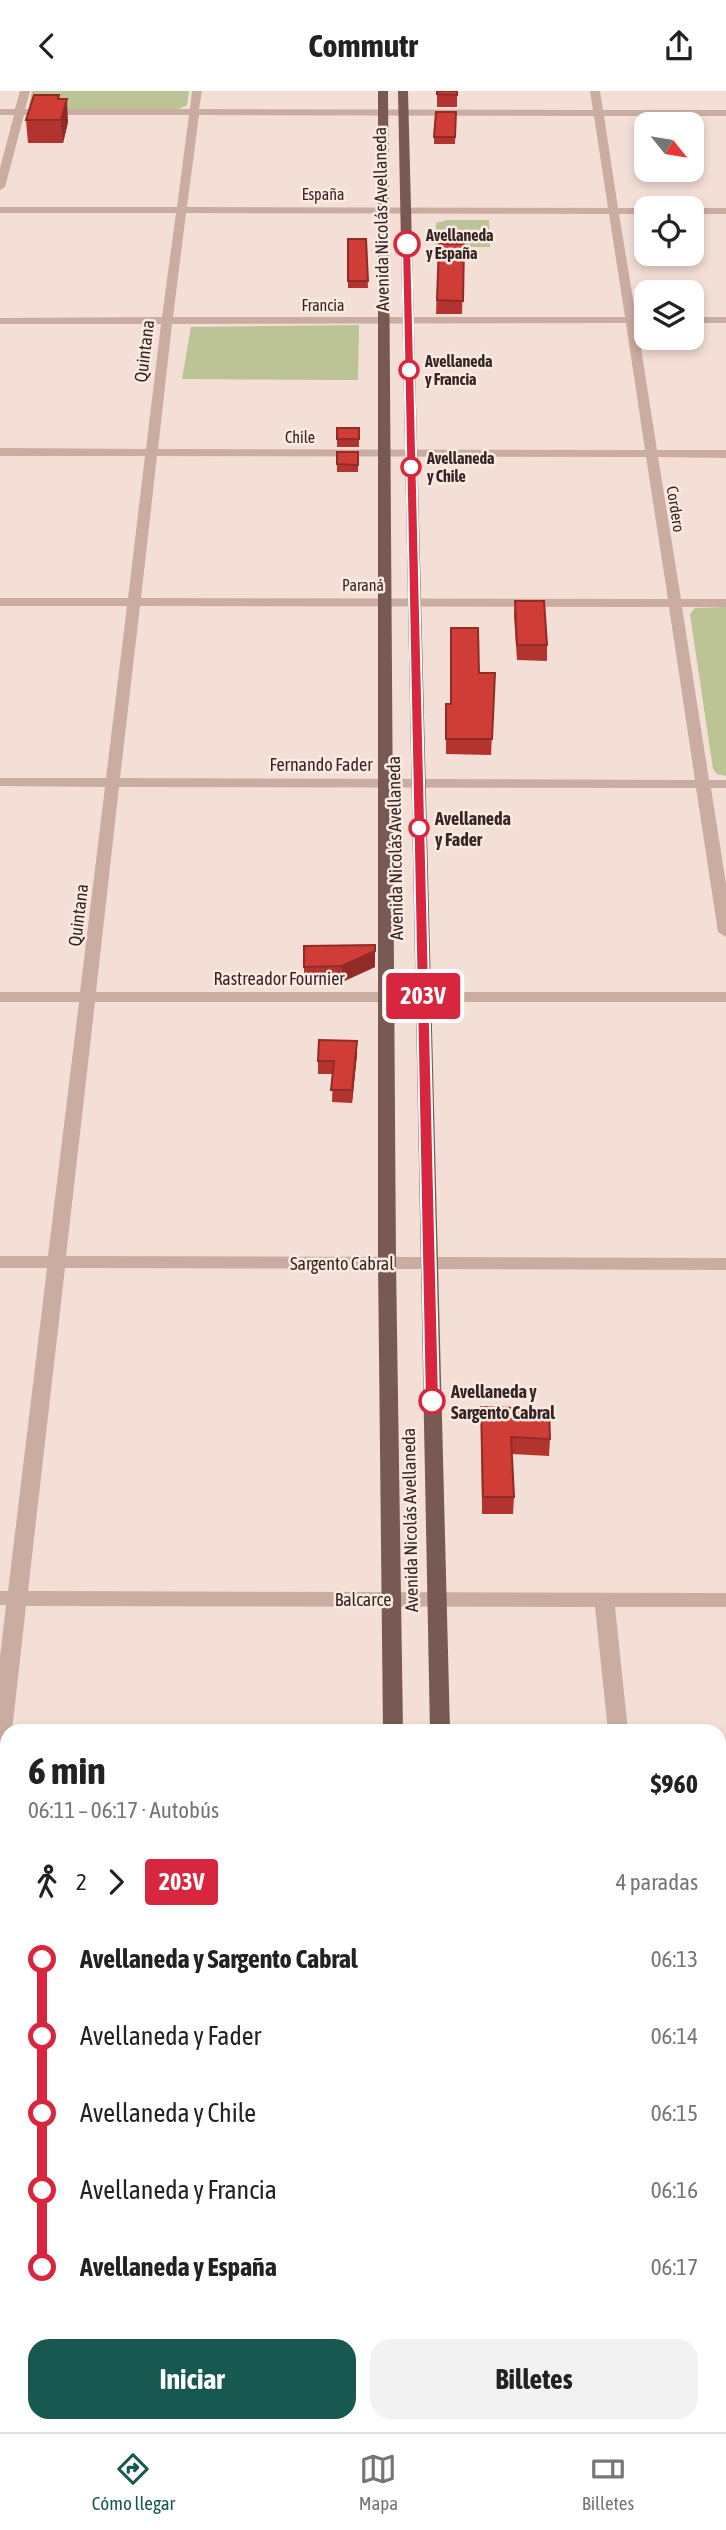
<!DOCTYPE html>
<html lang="es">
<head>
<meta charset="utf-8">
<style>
	body { margin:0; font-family:"Asap Condensed",sans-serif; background:#f2f2f2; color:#222; height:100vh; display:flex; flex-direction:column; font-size:26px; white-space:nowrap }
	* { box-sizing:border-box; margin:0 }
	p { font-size:23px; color:#767676 }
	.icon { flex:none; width:38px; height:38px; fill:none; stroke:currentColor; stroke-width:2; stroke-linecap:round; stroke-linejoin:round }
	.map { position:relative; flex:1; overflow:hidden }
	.side { position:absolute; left:0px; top:1633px; width:726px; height:709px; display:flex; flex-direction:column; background:#fff; border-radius:21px 21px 0 0; box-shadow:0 4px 10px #0003 }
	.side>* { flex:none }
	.badge { padding:0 14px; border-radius:5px; font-size:24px; line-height:46px }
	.needle { width:46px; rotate:120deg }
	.fabs { position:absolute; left:634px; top:21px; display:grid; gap:14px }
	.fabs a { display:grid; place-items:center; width:70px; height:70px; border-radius:14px; background:#fff; box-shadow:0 4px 10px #0003; font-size:35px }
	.map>.badge { position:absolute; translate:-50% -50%; box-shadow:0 0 0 4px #fff }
	.legs { display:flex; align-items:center; gap:10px; height:77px; padding:0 28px; font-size:23px }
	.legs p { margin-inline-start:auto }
	.headline { display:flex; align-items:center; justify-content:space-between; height:119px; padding:0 28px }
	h1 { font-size:38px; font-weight:700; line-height:52px }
	.primary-button { display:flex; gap:14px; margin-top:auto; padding:14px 28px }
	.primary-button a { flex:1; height:80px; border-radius:21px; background:#175951; color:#fff; font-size:28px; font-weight:700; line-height:80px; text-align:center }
	.primary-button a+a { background:#f2f2f2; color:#222 }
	ul { padding:0 28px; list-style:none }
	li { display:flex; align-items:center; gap:24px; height:77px; font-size:26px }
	li i { display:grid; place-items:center; width:10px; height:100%; margin:0 9px; background:currentColor }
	li i::after { content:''; width:18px; height:18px; margin:-9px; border:5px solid; border-radius:50%; background:#fff }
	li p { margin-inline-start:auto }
	li:first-child i { background:linear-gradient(#0000 50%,currentColor 0) }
	li:last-child i { background:linear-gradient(currentColor 50%,#0000 0) }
	header { display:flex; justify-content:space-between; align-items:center; height:91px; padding:0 28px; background:#fff; font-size:32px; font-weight:700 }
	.menu { display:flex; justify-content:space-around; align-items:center; height:98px; border-top:2px solid #e0e0e0; background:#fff; font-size:19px; color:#767676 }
	.menu a { display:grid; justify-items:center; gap:4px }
	.menu .current { color:#175951 }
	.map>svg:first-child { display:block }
</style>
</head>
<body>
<header><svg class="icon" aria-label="back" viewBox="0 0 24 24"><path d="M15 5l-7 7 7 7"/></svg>Commutr<svg class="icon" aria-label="share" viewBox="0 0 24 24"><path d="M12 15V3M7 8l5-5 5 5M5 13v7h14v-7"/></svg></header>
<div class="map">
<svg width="726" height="2341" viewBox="0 0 726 2341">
	<rect width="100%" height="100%" fill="#f3dfd6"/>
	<g fill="#bcc395">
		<path d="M 32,0 L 189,0 L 187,14 L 177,19 L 40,18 L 29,14 Z"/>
		<path d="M 448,129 L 489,129 L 490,156 L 435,156 L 436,132 Z"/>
		<path d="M 359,234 L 358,289 L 182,288 L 191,236 Z"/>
		<path d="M 726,516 L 726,685 L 717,683 L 713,678 L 690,523 L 695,517 Z"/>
	</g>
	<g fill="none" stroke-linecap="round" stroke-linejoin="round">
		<g fill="#cbaca1" fill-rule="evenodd">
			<path d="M 20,0 L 30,0 L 25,18 L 190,18 L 192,0 L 202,0 L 199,18 L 593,19 L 590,0 L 600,0 L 603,19 L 726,19 L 726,25 L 604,25 L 618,117 L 648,117 L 646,123 L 619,123 L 636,226 L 646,226 L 646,232 L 637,232 L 657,359 L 726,359 L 726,367 L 658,366 L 681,508 L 726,508 L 726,516 L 682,516 L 709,689 L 726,689 L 726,697 L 711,697 L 726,793 L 726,846 L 718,841 L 696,697 L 119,696 L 96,901 L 726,901 L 726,911 L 95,911 L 66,1165 L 726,1167 L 726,1179 L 65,1177 L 28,1500 L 726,1502 L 726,1516 L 615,1516 L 628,1640 L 608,1640 L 595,1516 L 26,1515 L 12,1640 L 7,1640 L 7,1658 L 0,1660 L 0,1566 L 6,1514 L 0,1514 L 0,1500 L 8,1500 L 47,1177 L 0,1177 L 0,1165 L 48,1165 L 79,911 L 0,911 L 0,901 L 80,901 L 105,696 L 0,695 L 0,687 L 106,687 L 127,515 L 0,515 L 0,507 L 128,507 L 145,365 L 0,365 L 0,357 L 146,358 L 161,233 L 0,233 L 0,227 L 162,226 L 176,122 L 0,122 L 0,116 L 177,116 L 189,24 L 24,24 L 5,96 L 0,99 L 0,77 L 14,24 L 0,24 L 0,18 L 15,18 ZM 199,24 L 594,25 L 608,117 L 187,116 ZM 186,122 L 609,123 L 625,226 L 173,226 ZM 626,232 L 645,359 L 158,358 L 172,233 ZM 157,365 L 646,366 L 668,508 L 141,507 ZM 140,515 L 669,516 L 695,689 L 120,687 Z"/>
			<path d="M 689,117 L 726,117 L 726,123 L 691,123 Z"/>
			<rect x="691" y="226" width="35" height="6"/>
			<rect x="0" y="1931" width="7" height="20"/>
			<rect x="719" y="1935" width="7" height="20"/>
		</g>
		<g fill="#785954" fill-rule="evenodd">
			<path d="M 378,0 L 388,0 L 396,1172 L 403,1640 L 383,1640 L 378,1172 Z"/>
			<path d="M 398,0 L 408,0 L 450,1640 L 430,1640 Z"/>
			<path d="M 384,2334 L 410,2334 L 411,2341 L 385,2341 Z"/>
			<rect x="443" y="2334" width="26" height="7"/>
		</g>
	</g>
	<g fill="#b3342e">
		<rect x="437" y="0" width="20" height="16"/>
		<path d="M 59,4 L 59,8 L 68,31 L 63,52 L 28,52 L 26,29 Z"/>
		<path d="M 456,21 L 455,53 L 434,53 L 434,46 Z"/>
		<path d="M 348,148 L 366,148 L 368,197 L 348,197 Z"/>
		<path d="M 439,153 L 464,153 L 462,223 L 436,223 Z"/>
		<rect x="337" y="337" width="22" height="19"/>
		<rect x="337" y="361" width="21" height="20"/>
		<path d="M 515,510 L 547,554 L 547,570 L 517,569 L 514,525 Z"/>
		<path d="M 479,582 L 495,582 L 491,664 L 446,663 L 446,613 L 450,613 Z"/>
		<path d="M 304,855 L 375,876 L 342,891 L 304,892 Z"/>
		<path d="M 357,950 L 357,963 L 352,1012 L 332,1011 L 333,983 L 318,983 L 318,970 Z"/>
		<path d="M 481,1316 L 550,1348 L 549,1365 L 512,1363 L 514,1406 L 513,1423 L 482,1423 Z"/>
		<path d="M 305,2334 L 360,2334 L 359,2341 L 305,2340 Z"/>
	</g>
	<g fill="#922b26">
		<path d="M 67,8 L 68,31 L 63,52 L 61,29 Z"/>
		<path d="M 375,860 L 375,876 L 342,891 L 342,875 Z"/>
		<path d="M 357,950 L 357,963 L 352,1012 L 352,999 Z"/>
	</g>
	<g fill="#d03d36" stroke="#922b26" stroke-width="2">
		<path d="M 437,0 L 457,0 L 457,4 L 437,3 Z"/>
		<path d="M 34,4 L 59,4 L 58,8 L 67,8 L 61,29 L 26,29 Z"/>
		<path d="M 436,21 L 456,21 L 455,46 L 434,46 Z"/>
		<path d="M 348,148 L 366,148 L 368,190 L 348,190 Z"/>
		<path d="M 439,153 L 464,153 L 463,210 L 437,209 Z"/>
		<rect x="337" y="337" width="22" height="11"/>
		<path d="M 337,361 L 358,361 L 358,374 L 337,373 Z"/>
		<path d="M 515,510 L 544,510 L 547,554 L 517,554 Z"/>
		<path d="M 451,537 L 478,537 L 479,582 L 495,582 L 492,648 L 446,648 L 446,613 L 451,613 Z"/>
		<path d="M 375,854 L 375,860 L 342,875 L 304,876 L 304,855 Z"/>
		<path d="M 319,949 L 357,950 L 352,999 L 331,999 L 334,970 L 318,970 Z"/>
		<path d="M 481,1316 L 549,1318 L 550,1348 L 511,1346 L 514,1406 L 483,1406 Z"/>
	</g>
	<path fill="#d7263d" stroke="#fff" stroke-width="2" d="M 407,150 L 411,153 L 439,1310 L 432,1315 L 425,1310 L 402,153 Z"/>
	<g fill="#fff" stroke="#d7263d" stroke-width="3.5">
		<circle cx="407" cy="153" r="12"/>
		<circle cx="409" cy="279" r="9"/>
		<circle cx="411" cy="376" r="9"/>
		<circle cx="419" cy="737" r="9"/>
		<circle cx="432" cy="1310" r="12"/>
	</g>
	<g text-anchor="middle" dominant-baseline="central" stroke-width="5" stroke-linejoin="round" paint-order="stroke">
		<g font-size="16" fill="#352625" stroke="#faeae2">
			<text x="323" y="103">España</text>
			<text x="323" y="214">Francia</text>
			<text x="300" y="346">Chile</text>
			<text transform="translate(676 418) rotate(81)">Cordero</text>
			<text x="363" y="494">Paraná</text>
		</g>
		<g font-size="16" font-weight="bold" fill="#352625" stroke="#faeae2" text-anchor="start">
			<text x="426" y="144">Avellaneda<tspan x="426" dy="18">y España</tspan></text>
			<text x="425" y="270">Avellaneda<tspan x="425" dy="18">y Francia</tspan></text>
			<text x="427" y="367">Avellaneda<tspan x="427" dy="18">y Chile</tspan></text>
		</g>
		<g font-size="18" fill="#352625" stroke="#faeae2">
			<text transform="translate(381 128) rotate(-91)">Avenida Nicolás Avellaneda</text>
			<text transform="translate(144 260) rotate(-83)">Quintana</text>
			<text x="321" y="673">Fernando Fader</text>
			<text transform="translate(395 757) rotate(-91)">Avenida Nicolás Avellaneda</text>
			<text transform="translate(78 824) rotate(-83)">Quintana</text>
			<text x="279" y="887">Rastreador Fournier</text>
			<text x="342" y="1172">Sargento Cabral</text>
			<text transform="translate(410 1429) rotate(-91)">Avenida Nicolás Avellaneda</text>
			<text x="363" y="1508">Balcarce</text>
		</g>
		<g font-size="18" font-weight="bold" fill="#352625" stroke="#faeae2" text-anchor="start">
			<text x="435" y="727">Avellaneda<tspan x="435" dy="21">y Fader</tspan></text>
			<text x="451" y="1300">Avellaneda y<tspan x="451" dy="21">Sargento Cabral</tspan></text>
		</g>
	</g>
</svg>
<div class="fabs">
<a><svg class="needle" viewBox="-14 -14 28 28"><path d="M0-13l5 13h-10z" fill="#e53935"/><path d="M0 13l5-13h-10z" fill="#767676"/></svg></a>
<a><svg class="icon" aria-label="locate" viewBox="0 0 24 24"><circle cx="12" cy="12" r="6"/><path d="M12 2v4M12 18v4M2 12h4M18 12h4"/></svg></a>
<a><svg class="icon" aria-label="layers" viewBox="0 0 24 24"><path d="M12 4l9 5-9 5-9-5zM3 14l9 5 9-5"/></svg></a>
</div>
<b class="badge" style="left:423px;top:905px;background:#d7263d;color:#fff">203V</b>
<section class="side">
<div class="headline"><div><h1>6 min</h1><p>06:11 – 06:17 · Autobús</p></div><b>$960</b></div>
<div class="legs"><svg class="icon" aria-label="walk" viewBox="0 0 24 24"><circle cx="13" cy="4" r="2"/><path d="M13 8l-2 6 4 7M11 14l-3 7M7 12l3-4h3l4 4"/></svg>2<svg class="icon" aria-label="forward" viewBox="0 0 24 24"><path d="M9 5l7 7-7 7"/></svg><b class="badge" style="background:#d7263d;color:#fff">203V</b><p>4 paradas</p></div>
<ul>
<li><i style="color:#d7263d"></i><b>Avellaneda y Sargento Cabral</b><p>06:13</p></li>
<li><i style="color:#d7263d"></i><span>Avellaneda y Fader</span><p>06:14</p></li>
<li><i style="color:#d7263d"></i><span>Avellaneda y Chile</span><p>06:15</p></li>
<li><i style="color:#d7263d"></i><span>Avellaneda y Francia</span><p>06:16</p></li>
<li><i style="color:#d7263d"></i><b>Avellaneda y España</b><p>06:17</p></li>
</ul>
<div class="primary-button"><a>Iniciar</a><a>Billetes</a></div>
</section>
</div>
<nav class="menu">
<a class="current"><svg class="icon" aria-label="directions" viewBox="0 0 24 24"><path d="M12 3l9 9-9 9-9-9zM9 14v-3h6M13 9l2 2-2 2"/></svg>Cómo llegar</a>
<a><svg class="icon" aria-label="map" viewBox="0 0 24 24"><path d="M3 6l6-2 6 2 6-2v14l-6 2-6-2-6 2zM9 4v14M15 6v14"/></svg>Mapa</a>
<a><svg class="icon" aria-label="tickets" viewBox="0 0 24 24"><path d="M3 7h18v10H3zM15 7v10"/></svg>Billetes</a>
</nav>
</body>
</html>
